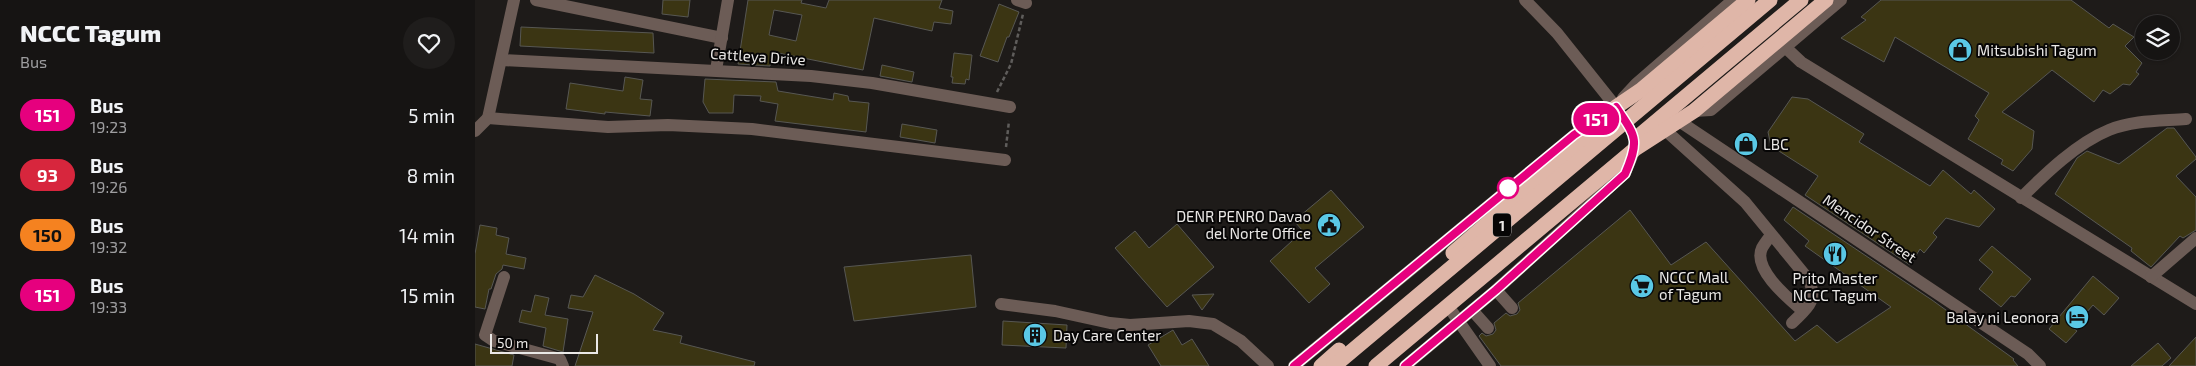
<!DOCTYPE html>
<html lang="en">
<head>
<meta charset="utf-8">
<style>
	body { margin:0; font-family:"Exo 2",sans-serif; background:#1f1d1c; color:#f1f3f6; height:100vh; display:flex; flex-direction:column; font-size:19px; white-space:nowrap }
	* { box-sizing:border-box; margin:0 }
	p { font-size:16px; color:#9e9ea0 }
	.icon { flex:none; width:28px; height:28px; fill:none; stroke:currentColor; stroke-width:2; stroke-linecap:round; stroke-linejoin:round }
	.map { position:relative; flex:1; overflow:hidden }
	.sheet { display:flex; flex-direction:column; background:#161413; width:475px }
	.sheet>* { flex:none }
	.badge { padding:0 10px; border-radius:16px; font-size:18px; line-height:32px }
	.fabs { position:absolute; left:1660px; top:15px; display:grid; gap:10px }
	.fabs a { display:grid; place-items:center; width:45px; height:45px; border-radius:50%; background:#161413; box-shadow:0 1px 4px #0004,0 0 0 1px #353333; font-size:25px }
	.scale { position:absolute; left:15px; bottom:12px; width:108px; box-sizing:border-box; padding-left:5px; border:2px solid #eae8e6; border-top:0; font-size:14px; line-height:18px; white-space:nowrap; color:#eae8e6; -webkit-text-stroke:4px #070606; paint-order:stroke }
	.map>.badge { position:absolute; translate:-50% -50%; box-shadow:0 0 0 2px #fff }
	.round { display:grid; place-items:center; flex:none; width:52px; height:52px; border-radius:26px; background:#1f1d1c }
	.headline { display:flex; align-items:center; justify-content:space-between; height:85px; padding:0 20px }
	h1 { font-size:24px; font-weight:800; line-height:38px }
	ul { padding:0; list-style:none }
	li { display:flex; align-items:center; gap:15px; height:60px; padding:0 20px }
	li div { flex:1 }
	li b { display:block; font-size:19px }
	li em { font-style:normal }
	li .badge { min-width:55px; font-weight:700; text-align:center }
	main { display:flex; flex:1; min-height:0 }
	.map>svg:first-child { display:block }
</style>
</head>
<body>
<main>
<section class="sheet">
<div class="headline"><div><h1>NCCC Tagum</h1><p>Bus</p></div><a class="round"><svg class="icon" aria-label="heart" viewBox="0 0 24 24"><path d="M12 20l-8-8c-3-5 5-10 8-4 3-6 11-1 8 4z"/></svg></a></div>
<ul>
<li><span class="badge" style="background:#e6007e;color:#fff">151</span><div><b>Bus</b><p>19:23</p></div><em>5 min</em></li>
<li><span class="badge" style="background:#d7263d;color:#fff">93</span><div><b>Bus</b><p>19:26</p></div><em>8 min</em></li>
<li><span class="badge" style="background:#f58220;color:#111">150</span><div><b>Bus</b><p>19:32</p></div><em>14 min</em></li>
<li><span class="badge" style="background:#e6007e;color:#fff">151</span><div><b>Bus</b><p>19:33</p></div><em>15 min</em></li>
</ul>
</section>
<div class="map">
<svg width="1721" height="366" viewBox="0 0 1721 366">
	<rect width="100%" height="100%" fill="#1e1b19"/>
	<g fill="#3b3513" stroke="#575753" fill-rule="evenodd">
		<path d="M 188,0 L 215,0 L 213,17 L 187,14 Z"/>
		<path d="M 273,0 L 327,0 L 326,3 L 351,8 L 354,0 L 467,0 L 464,8 L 478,11 L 476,24 L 459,22 L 457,31 L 399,18 L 388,70 L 298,52 L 295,66 L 263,64 ZM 299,10 L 327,15 L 321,41 L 294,35 Z"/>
		<path d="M 1406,0 L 1596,0 L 1634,28 L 1638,24 L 1659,37 L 1650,46 L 1667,63 L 1661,72 L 1664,74 L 1655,85 L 1648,84 L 1635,94 L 1628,90 L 1619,102 L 1577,70 L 1527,112 L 1559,131 L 1557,149 L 1538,171 L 1526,164 L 1528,160 L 1493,139 L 1504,120 L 1500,116 L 1514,93 L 1420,37 L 1409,62 L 1366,38 L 1391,20 L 1386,17 Z"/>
		<path d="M 524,4 L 544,12 L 534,37 L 532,37 L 523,62 L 505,56 Z"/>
		<path d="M 46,27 L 178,33 L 179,53 L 45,46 Z"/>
		<path d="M 479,53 L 497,55 L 494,80 L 491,79 L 490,84 L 477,83 L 478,77 L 476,77 Z"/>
		<path d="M 407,65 L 439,72 L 437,82 L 405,76 Z"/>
		<path d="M 150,77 L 168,80 L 165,99 L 177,100 L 175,116 L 130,112 L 130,114 L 91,109 L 95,83 L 148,91 Z"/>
		<path d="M 230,79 L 301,82 L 303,91 L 358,100 L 359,93 L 373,96 L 374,101 L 394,103 L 391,132 L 300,121 L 303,104 L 285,101 L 286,96 L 259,95 L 258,113 L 234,113 L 228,102 Z"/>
		<path d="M 1317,97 L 1333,99 L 1389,134 L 1384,142 L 1455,186 L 1468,170 L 1496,194 L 1499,190 L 1520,209 L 1504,227 L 1471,218 L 1458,233 L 1462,237 L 1449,253 L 1445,249 L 1435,265 L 1330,195 L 1343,176 L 1296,146 L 1293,132 Z"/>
		<path d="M 427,124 L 462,130 L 460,143 L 425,137 Z"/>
		<path d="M 1692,128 L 1699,128 L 1721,157 L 1721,159 L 1701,176 L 1721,197 L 1721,230 L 1708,238 L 1705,236 L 1676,267 L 1656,251 L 1657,248 L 1580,194 L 1602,158 L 1612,151 L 1644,164 Z"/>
		<path d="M 856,190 L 889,227 L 840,268 L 855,284 L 834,303 L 795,261 L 828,231 L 819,221 Z"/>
		<path d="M 1318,207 L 1457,300 L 1539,359 L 1538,360 L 1543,366 L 1026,366 L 1004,336 L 1007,333 L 1011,336 L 1018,334 L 1021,330 L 1019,323 L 1031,313 L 1035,316 L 1042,314 L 1045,310 L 1043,303 L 1155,210 L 1196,265 L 1231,242 L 1320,341 L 1342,325 L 1362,343 L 1416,307 L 1330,246 L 1334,241 L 1309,220 Z"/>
		<path d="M 702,224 L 739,267 L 692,307 L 640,248 L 660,231 L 674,248 Z"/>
		<path d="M 5,225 L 22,228 L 21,235 L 34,238 L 31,254 L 51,258 L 49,269 L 28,265 L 27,269 L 21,274 L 16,289 L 14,289 L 10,309 L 0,307 L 0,254 Z"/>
		<path d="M 1517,246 L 1556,279 L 1540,297 L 1536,296 L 1526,307 L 1504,289 L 1518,272 L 1504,260 Z"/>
		<path d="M 496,255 L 501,307 L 379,321 L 369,267 Z"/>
		<path d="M 120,275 L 159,294 L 189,313 L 178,330 L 207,336 L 205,343 L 280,362 L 279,366 L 100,366 L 118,312 L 93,308 L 96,295 L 108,297 Z"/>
		<path d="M 1618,276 L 1644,298 L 1629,315 L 1618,305 L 1598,328 L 1602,331 L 1591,343 L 1574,329 Z"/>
		<path d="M 739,294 L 727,310 L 717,295 Z"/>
		<path d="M 60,295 L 74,298 L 70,315 L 93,319 L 88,352 L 68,346 L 71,328 L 44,322 L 47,310 L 56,312 Z"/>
		<path d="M 528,321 L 592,325 L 591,348 L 527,345 Z"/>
		<path d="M 698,330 L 707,345 L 717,339 L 734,366 L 686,366 L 673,345 Z"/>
		<path d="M 1721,337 L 1721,366 L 1694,366 Z"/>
		<path d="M 1683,343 L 1696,358 L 1687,366 L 1656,366 Z"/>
		<path d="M 0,344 L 39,355 L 37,366 L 0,366 Z"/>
	</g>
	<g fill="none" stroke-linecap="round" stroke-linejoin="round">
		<g stroke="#5f5d5b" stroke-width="2.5" stroke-dasharray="4 2.5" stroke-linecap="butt">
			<path d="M 522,92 L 536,64 L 548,14"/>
			<path d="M 531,147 L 534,121"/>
		</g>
		<g stroke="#6c5c56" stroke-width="12">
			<path d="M 61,0 L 247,38"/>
			<path d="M 542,0 L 551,3"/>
			<path d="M 1050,0 L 1082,33 L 1141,107"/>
			<path d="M 1310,47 L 1326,62 L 1721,304"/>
			<path d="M 27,60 L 336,76 L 397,83 L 535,107"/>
			<path d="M 241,70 L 253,0"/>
			<path d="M 1148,98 L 1161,84 L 1258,0"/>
			<path d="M 1219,111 L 1236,110 L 1366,0"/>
			<path d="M 13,118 L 39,0"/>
			<path d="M 1204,121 L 1553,354 L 1565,366"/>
			<path d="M 1189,129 L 1270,202 L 1334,280 C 1343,302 1332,308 1317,323"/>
			<path d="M 0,131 L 13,118 L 133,127 L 193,125 L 277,129 L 530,160"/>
			<path d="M 1546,198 C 1570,174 1602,143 1634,130 C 1658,120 1686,121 1711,119"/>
			<path d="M 1296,235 C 1293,239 1289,244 1287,248 C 1277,269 1314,299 1328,311"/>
			<path d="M 29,277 L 10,335 L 19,341 L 85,359 L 88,366"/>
			<path d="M 1676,277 L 1721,238"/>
			<path d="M 1021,290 L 1037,308"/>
			<path d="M 526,304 L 580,311 L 635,323 L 655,325 L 714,321 L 738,324 L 766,341 L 793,366"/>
			<path d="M 973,306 L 1015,366"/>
			<path d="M 997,310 L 1013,328"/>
			<path d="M 819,366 L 1114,123 L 1134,111"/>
			<path d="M 930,366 L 1021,290 L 1150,173 L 1160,149"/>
		</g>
		<g stroke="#dfb6a8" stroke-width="15">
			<path d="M 1165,135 L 1326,0"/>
			<path d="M 978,253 L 1121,130 L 1141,107 L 1166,90 L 1273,0"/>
			<path d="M 846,366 L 864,350"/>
			<path d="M 859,366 L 1295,0"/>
			<path d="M 901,366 L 1160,149 L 1219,111 L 1351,0"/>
		</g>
	</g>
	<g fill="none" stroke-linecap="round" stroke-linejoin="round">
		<g stroke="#fff" stroke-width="11">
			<path id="line" d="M 819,366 L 1099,135 L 1141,107 C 1161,137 1165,139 1150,174 L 1021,290 L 930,366"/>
		</g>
		<use href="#line" stroke="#e6007e" stroke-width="8"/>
	</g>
	<defs>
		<g id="shop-disc" transform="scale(1.25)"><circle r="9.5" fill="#5ac8e5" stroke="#070606"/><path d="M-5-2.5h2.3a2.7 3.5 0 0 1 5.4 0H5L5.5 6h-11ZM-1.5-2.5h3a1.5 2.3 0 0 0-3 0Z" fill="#111"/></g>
		<g id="civic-disc" transform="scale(1.25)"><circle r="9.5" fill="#5ac8e5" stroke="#070606"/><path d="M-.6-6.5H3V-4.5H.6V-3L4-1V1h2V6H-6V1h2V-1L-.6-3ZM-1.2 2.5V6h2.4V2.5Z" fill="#111"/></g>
		<g id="restaurant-disc" transform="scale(1.25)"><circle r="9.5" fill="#5ac8e5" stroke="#070606"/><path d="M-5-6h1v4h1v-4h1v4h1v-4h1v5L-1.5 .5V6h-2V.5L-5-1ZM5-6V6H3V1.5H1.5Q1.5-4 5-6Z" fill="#111"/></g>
		<g id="supermarket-disc" transform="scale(1.25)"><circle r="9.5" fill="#5ac8e5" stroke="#070606"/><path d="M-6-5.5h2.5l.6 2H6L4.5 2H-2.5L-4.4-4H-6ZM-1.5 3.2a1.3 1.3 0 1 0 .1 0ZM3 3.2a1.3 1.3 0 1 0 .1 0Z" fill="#111"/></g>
		<g id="hotel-disc" transform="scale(1.25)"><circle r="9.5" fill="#5ac8e5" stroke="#070606"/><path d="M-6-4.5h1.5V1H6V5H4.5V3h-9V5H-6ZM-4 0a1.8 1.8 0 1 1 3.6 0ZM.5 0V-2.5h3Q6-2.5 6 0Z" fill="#111"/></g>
		<g id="building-disc" transform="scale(1.25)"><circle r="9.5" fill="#5ac8e5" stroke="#070606"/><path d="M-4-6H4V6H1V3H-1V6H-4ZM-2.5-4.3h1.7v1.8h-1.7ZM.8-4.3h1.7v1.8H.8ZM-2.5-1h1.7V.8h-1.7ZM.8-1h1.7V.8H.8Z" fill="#111"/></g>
	</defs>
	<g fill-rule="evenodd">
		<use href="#shop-disc" x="1485" y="50"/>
		<use href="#shop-disc" x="1271" y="144"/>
		<use href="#civic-disc" x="854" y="225"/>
		<use href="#restaurant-disc" x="1360" y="254"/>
		<use href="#supermarket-disc" x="1167" y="286"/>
		<use href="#hotel-disc" x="1602" y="317"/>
		<use href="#building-disc" x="560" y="335"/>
	</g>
	<circle fill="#fff" stroke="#e6007e" stroke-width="2.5" cx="1033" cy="188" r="10"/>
	<g text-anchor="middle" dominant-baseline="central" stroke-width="4" stroke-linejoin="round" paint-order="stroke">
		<rect fill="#070606" stroke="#a6a4a3" stroke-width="1" x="1018" y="213.5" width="18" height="23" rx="4"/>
		<g font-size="14" font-weight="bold" fill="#eae8e6">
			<text x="1027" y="225">1</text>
		</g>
		<g font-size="15" fill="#eae8e6" stroke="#070606" text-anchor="start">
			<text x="1502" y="50">Mitsubishi Tagum</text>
			<text x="1288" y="144">LBC</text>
			<text x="836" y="216" text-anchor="end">DENR PENRO Davao<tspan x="836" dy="17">del Norte Office</tspan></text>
			<text x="1184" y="277">NCCC Mall<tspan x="1184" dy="17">of Tagum</tspan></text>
			<text x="1360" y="278" text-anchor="middle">Prito Master<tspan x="1360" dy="17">NCCC Tagum</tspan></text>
			<text x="1584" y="317" text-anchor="end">Balay ni Leonora</text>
			<text x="578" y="335">Day Care Center</text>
		</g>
		<g font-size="15" fill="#eae8e6" stroke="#070606">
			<text transform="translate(283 56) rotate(4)">Cattleya Drive</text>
			<text transform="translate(1395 228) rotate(34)">Mencidor Street</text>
		</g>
	</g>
</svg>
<div class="fabs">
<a><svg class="icon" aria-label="layers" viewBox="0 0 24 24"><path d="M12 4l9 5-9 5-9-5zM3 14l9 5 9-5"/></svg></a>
</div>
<div class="scale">50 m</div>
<b class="badge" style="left:1121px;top:119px;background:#e6007e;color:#fff">151</b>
</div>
</main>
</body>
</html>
